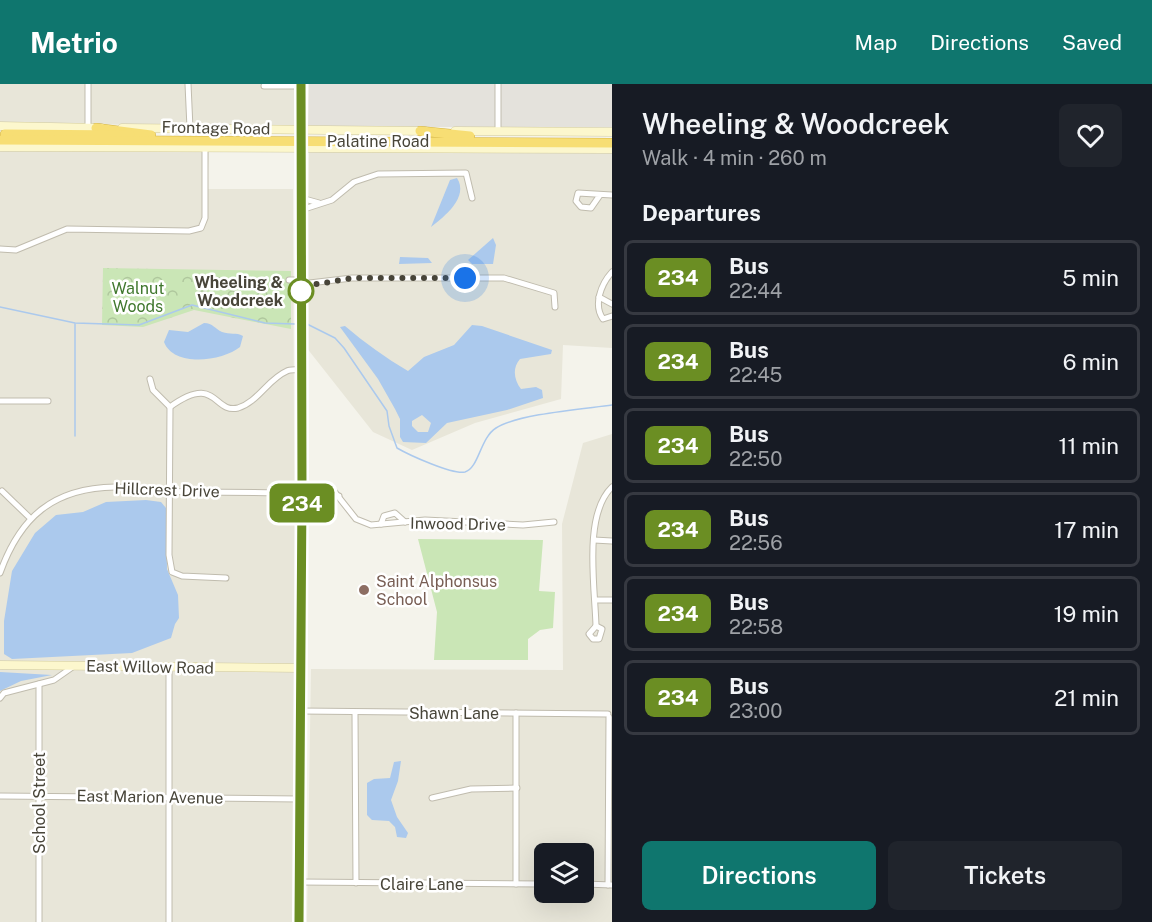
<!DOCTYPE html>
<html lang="en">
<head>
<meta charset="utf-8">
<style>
	body { margin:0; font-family:"Public Sans",sans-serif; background:#20242c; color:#f1f3f6; height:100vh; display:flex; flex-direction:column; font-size:22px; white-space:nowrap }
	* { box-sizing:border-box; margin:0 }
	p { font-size:20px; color:#9ea1a6 }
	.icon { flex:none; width:33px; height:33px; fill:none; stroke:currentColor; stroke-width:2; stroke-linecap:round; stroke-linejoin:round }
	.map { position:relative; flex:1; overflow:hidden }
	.panel { display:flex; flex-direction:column; background:#171b24; width:540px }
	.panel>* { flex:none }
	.badge { padding:0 12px; border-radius:9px; font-size:21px; line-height:39px }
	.tools { position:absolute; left:534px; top:759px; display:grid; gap:12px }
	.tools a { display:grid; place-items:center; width:60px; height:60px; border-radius:9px; background:#171b24; box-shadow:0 6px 24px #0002; font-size:30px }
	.you { position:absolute; width:30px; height:30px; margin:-15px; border:4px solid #fff; border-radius:50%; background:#1a73e8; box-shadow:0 0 0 9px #1a73e833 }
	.map>.badge { position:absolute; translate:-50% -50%; box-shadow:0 0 0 3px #fff }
	h2 { padding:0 30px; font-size:22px; line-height:54px }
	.round { display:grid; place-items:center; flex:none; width:63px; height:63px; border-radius:9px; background:#20242c }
	.headline { display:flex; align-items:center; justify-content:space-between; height:102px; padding:0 30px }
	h1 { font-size:28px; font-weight:600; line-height:45px }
	.action { display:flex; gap:12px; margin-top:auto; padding:12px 30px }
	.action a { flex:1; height:69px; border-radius:9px; background:#0f766e; color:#fff; font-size:24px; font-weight:600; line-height:69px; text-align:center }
	.action a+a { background:#20242c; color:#f1f3f6 }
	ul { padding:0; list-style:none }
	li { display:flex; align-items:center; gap:18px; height:75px; margin:0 12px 9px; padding:0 18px; border:3px solid #363941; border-radius:9px }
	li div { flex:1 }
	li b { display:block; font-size:22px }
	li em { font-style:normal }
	li .badge { min-width:66px; font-weight:700; text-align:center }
	header { display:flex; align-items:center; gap:36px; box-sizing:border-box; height:84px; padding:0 30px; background:#0f766e; color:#fff }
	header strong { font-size:28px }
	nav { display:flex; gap:33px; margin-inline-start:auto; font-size:21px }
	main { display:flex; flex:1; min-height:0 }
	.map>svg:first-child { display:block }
</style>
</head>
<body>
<header>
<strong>Metrio</strong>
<nav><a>Map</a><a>Directions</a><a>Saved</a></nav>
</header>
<main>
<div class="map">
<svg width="612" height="838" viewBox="0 0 612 838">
	<defs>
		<pattern id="forest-crowns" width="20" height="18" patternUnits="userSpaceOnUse" patternTransform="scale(1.5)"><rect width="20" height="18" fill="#cae6b6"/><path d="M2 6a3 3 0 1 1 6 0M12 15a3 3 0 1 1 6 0" fill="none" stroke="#afc79d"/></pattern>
	</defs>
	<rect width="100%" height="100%" fill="#f4f3eb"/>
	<g fill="#e8e6d9" fill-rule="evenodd">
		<path d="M 0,0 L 295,0 L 295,43 L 0,39 Z"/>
		<path d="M 0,66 L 209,66 L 207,105 L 293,105 L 296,838 L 0,838 Z"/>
		<path d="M 309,66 L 612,69 L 612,264 L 563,261 L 561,315 L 475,339 L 412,366 L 373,348 L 306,263 Z"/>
		<path d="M 612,350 L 612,838 L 307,838 L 311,585 L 563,586 L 562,440 L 583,359 ZM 544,770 L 584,770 L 584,808 L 544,808 Z"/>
	</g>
	<path fill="#e4e2dc" d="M 309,0 L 612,0 L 612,43 L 308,43 Z"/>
	<path fill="#cae6b6" d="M 418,455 L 543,456 L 539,507 L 555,508 L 553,544 L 540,546 L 528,555 L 528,576 L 434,576 L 437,528 Z"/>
	<path fill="url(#forest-crowns)" d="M 103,184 L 291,187 L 291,245 L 194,226 L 143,243 L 102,241 Z"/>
	<g fill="#abc9ed" fill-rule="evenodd">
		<path d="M 457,94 C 469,113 445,132 431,143 L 450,96 Z"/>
		<path d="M 493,154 L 496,161 L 493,180 L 472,180 L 468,176 Z"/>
		<path d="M 400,173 L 428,174 L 432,179 L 399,180 Z"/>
		<path d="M 204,239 C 213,239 215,245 222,248 C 230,251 236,248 243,252 L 240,263 C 223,277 174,284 164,258 L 169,246 L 188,248 Z"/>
		<path d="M 472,241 L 482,242 L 552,266 L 551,270 L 520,275 C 512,284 514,296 521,305 L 536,303 L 542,306 L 543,314 L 507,326 L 447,339 L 426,359 L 403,358 L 400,353 L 400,335 L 395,325 L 378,295 L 340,243 L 345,242 C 365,259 386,274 408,287 L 424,273 L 454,261 ZM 422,331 L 431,339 L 428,348 L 418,348 L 412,342 L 412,337 Z"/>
		<path d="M 146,416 L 161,418 L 166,424 L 167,485 L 178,511 L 179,534 L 175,540 L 171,554 L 132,569 L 12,575 L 4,570 L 4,537 L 12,487 L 35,449 L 56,431 L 83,428 L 106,418 Z"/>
		<path d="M 0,588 L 52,591 L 21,597 L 0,607 Z"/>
		<path d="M 401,677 L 398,697 L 391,716 L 397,733 L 408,749 L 406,754 L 397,753 L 395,743 L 389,737 L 372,736 L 367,731 L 367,699 L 374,695 L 390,694 L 394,678 Z"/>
	</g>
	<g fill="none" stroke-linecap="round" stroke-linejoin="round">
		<g stroke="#abc9ed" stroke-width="1.5">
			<path d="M 0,223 L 75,239 L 139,241 L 192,221 L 265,239 L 295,240"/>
			<path d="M 307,240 L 335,254 L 344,264 L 387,327 L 389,342 L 397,364 C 409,371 453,391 465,388 C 479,384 480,354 496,344 C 518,330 583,325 612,321"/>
			<path d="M 75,352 L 75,240"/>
		</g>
		<g stroke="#c0bcae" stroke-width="7">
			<g id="street">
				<path d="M 188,0 L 190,44"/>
				<path d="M 264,2 L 301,2"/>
				<path d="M 88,44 L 88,0"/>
				<path d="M 498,47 L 498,0"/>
				<path d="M 600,111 L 591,124 L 581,123 L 576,117 L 578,109 L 612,111"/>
				<path d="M 301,114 L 319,119"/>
				<path d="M 301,126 L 332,116 L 354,98 L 378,90 L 466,89 L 472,114"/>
				<path d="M 0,165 L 16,166 L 67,145 L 189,147 L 201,144 L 205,134 L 205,63"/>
				<path d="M 612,188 C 601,200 593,221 603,235 L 612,232"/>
				<path d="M 289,196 L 301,196"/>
				<path d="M 301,200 L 352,194 L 504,194 L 554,209 L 555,223"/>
				<path d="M 599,213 L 612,220"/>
				<path d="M 150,295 L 153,306 L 170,323"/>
				<path d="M 0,317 L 48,317"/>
				<path d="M 170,323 L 169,471 L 172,488 L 182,492 L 226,494"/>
				<path d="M 170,323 C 217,289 213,330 238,324 C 258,318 268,295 287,287 C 290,285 297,286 301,286"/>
				<path d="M 2,407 L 29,433"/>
				<path d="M 302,409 L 309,406 L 333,406 L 356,435 L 371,441 L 425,436 L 523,441 L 554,438"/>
				<path d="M 381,440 L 384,432 L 395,429 L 405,438"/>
				<path d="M 594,456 L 612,457"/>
				<path d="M 0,489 C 20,433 53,404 115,403 C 139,403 164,408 188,408 C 239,408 289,408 339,412"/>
				<path d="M 596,516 L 612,516"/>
				<path d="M 596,542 C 595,503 583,431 612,403"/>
				<path d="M 596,542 L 602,545 L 599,555 L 593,555 L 589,550 Z"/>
				<path d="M 39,600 L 39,838"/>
				<path d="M 0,614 L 4,609 L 54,596 L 74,582"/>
				<path d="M 300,627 L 608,630"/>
				<path d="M 355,629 L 356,799"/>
				<path d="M 516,629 L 516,800"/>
				<path d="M 0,712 L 299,715"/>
				<path d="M 432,714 L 471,705 L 517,704"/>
				<path d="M 299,798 L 544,800"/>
				<path d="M 584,800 L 612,801"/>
				<path d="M 608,801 L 609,633"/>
				<path d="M 169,838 L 169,583"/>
			</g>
		</g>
		<g stroke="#d2cb9d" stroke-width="9">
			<g id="secondary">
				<path d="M 0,42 L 101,44"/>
				<path d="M 122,44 L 425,47"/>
				<path d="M 455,47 L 612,48"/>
				<path d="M 0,63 L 612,65"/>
				<path d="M 0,581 L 300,584"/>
				<path d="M 299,838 L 302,409 L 301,0"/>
			</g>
		</g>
		<g stroke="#d6b543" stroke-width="10">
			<g id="highway">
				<path d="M 96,44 L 151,51"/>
				<path d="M 420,47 L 470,52"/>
				<path d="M 5,50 L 130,51"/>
				<path d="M 0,56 L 612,59"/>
			</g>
		</g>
		<use href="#street" stroke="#fff" stroke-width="5"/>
		<use href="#secondary" stroke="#fcf7cd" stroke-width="8"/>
		<use href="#highway" stroke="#f7de74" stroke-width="9"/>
	</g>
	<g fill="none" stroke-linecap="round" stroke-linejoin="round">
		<g stroke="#fff" stroke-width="14">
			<path id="line" d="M 299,838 L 302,409 L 301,0"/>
		</g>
		<use href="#line" stroke="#6b8e23" stroke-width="9"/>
		<path stroke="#484539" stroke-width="6" stroke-dasharray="0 10.8" d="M 301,207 L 302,200 L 319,200 L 352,194 L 465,194"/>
	</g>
	<circle fill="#fff" stroke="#6b8e23" stroke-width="3" cx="301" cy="207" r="12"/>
	<circle fill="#8d6e63" stroke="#fff" stroke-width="2" cx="364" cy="506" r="6"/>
	<g text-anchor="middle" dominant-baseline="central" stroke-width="5" stroke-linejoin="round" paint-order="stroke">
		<g font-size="16" fill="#484539" stroke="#fff">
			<text transform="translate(216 44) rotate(1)">Frontage Road</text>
			<text x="378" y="57">Palatine Road</text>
			<text transform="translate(167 406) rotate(2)">Hillcrest Drive</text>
			<text transform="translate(458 440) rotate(1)">Inwood Drive</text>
			<text transform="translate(150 583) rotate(1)">East Willow Road</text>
			<text x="454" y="629">Shawn Lane</text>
			<text transform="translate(150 713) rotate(1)">East Marion Avenue</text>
			<text transform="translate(39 719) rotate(-90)">School Street</text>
			<text x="422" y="800">Claire Lane</text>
		</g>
		<g font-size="16" font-weight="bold" fill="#484539" stroke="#fff" text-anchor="end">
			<text x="283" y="198">Wheeling &amp;<tspan x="283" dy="18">Woodcreek</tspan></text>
		</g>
		<g font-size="16" fill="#40782e" stroke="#fff">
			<text x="138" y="204">Walnut<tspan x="138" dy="18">Woods</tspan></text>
		</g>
		<g font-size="16" fill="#785e54" stroke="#fff" text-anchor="start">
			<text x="376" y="497">Saint Alphonsus<tspan x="376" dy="18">School</tspan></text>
		</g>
	</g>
</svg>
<div class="tools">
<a><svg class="icon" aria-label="layers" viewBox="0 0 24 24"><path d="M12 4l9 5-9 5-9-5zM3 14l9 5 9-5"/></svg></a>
</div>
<div class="you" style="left:465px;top:194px"></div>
<b class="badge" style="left:302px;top:419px;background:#6b8e23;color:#fff">234</b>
</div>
<section class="panel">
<div class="headline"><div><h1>Wheeling &amp; Woodcreek</h1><p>Walk · 4 min · 260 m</p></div><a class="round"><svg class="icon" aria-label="heart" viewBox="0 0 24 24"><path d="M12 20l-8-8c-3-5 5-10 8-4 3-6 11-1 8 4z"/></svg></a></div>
<h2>Departures</h2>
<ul>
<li><span class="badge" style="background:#6b8e23;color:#fff">234</span><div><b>Bus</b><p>22:44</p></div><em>5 min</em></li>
<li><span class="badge" style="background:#6b8e23;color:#fff">234</span><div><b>Bus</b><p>22:45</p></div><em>6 min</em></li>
<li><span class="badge" style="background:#6b8e23;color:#fff">234</span><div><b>Bus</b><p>22:50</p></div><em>11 min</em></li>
<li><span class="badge" style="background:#6b8e23;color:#fff">234</span><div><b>Bus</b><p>22:56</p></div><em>17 min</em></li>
<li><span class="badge" style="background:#6b8e23;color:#fff">234</span><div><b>Bus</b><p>22:58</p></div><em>19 min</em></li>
<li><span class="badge" style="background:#6b8e23;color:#fff">234</span><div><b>Bus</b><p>23:00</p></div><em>21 min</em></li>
</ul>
<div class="action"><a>Directions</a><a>Tickets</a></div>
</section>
</main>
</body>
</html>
